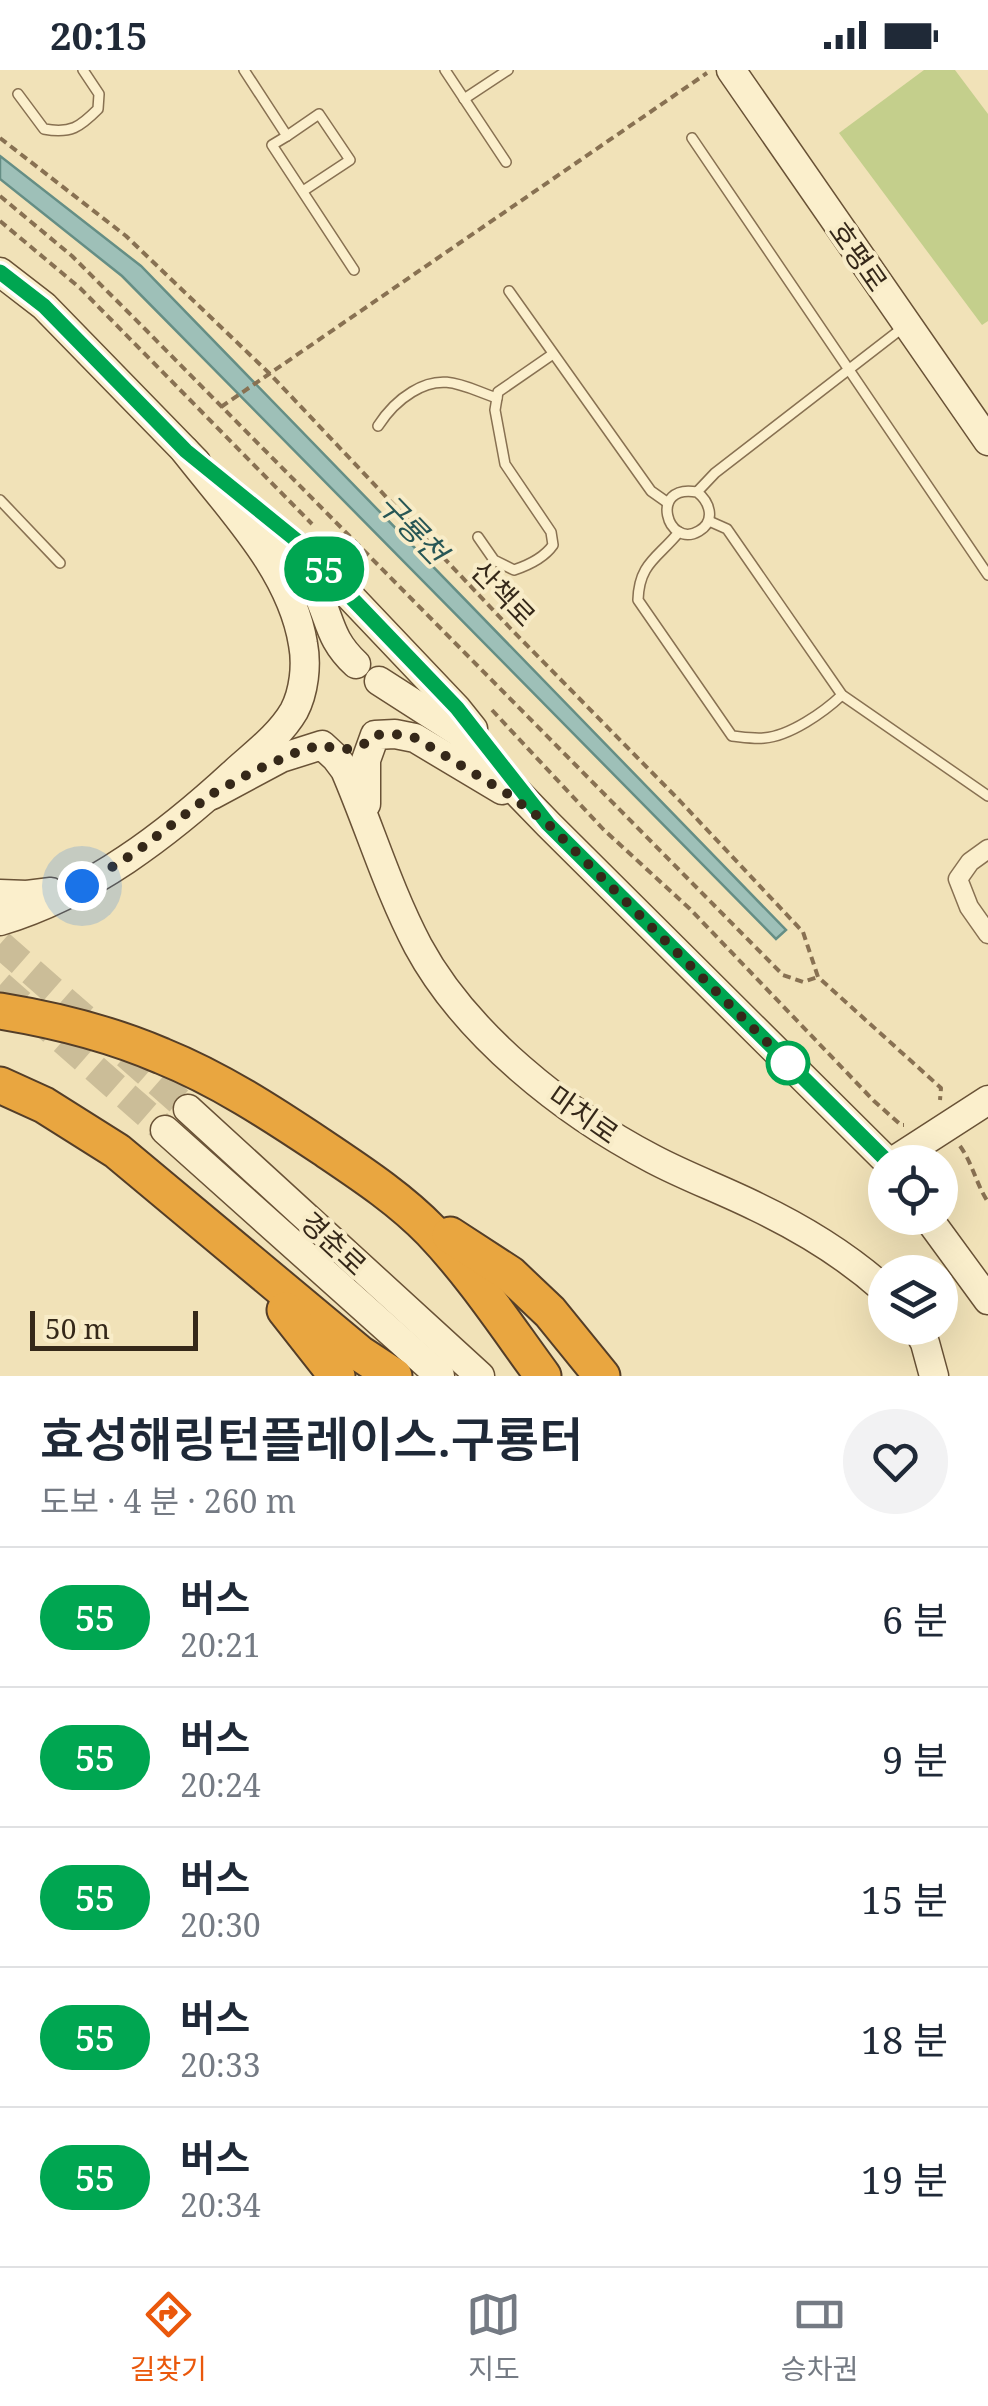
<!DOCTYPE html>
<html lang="ko">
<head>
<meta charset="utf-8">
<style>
	body { margin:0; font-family:"Noto Serif","Noto Sans KR",serif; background:#f2f2f3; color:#1f2937; height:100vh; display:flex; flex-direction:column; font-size:38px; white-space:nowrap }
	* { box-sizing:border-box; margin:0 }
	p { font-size:32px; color:#747a83 }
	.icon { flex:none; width:55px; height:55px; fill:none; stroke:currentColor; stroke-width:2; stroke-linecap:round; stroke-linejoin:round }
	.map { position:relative; height:1306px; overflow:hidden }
	.side { display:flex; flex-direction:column; background:#fff; flex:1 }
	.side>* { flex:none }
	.badge { padding:0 20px; border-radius:32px; font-size:35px; line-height:65px }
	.fabs { position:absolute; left:868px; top:1075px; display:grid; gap:20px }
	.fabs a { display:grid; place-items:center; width:90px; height:90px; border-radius:50%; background:#fff; box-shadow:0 10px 40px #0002; font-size:50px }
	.scale { position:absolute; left:30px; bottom:25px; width:168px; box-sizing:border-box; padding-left:10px; border:5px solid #352819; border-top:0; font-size:28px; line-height:35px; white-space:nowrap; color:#352819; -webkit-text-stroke:8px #f8ecc8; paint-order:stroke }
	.you { position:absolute; width:50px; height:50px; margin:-25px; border:8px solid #fff; border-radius:50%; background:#1a73e8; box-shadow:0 0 0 15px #1a73e833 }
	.map>.badge { position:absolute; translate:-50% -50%; box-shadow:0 0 0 5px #fff }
	.round { display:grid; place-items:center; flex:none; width:105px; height:105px; border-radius:52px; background:#f2f2f3 }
	.overview { display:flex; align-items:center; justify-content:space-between; height:170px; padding:0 40px }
	h1 { font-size:48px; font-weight:600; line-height:75px }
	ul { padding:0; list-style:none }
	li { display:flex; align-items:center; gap:30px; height:140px; padding:0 40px; border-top:2px solid #e0e1e3 }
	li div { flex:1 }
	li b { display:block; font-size:38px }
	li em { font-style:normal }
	li .badge { min-width:110px; font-weight:700; text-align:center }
	.status { display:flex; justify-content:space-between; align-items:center; height:70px; padding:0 50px; background:#fff; direction:ltr }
	.status svg { height:28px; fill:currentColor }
	.tabs { display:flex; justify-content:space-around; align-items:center; height:140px; border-top:2px solid #e0e1e3; background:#fff; font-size:28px; color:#747a83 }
	.tabs a { display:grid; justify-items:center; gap:5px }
	.tabs .active { color:#ea580c }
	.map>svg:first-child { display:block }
</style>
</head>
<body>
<div class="status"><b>20:15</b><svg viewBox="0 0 49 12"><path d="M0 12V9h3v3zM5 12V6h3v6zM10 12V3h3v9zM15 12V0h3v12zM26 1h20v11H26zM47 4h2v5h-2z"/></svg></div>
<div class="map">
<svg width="988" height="1306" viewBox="0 0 988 1306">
	<rect width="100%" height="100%" fill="#f1e2b8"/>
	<path fill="#c4cf8c" d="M 924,0 L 955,0 L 988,44 L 988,251 L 982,255 L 839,63 Z"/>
	<path fill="#9ec0b8" stroke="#658e85" stroke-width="2.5" d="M 0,86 L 141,196 L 786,860 L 776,869 L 122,206 L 0,109 Z"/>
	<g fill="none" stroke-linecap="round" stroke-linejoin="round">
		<g stroke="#cbbd98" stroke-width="28" stroke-dasharray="28 14" stroke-linecap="butt">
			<path d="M 0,874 L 188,1039"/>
			<path d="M 0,915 L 165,1060"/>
		</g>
		<g stroke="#887152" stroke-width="12">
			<g id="lane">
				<path d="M 244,0 L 287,66 L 272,75 L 354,200"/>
				<path d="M 445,0 L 506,92"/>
				<path d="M 18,24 L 44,59 C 71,64 80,57 98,39 L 99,24 L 83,0"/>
				<path d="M 464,29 L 508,0"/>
				<path d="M 287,66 L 319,44 L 350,90 L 303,121"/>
				<path d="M 692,68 L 988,505"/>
				<path d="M 509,221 L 651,421 L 668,433"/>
				<path d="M 378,356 C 387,342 397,331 412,322 C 444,302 464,317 497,328"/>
				<path d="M 697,422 C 710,432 716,451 699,461 C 667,480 648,413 697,422 L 715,403 L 905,256"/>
				<path d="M 0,430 L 60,493"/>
				<path d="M 709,451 L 727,459 L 842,625 L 988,726"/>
				<path d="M 679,462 C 658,488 639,493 638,530 L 732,666 C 742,667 754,669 764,668 C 790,666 824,642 842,625"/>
				<path d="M 478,467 L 494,490 L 514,500 C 529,495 544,488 553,475 L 551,462 L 505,394 L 495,340 L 498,322 L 553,284"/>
			</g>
		</g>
		<g stroke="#887152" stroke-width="21">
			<path id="street" d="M 988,779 L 970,792 L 958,809 L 969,837 L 988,864"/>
		</g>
		<g stroke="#695236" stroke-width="31">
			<g id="secondary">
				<path d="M 731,0 L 988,371"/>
				<path d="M 0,202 L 44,236 L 196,392"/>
				<path d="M 253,445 C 276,467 301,489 315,518 C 331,549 328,568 356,594"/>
				<path d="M 305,479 L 457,639 L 473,659"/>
				<path d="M 379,611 L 460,663 L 549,755 L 888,1092"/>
				<path d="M 212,725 L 281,688 L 322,675 L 336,688 L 345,700 C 370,758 388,819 418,876 C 466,965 565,1043 653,1089 C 687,1107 723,1120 757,1137 C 803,1159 847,1186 885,1220"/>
				<path d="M 366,734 L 366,690 L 375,665 L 395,664 L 415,668 L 502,720"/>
				<path d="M 0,824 L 27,825 L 51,822"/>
				<path d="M 0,851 C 90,824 168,764 236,701 C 256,683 280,665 294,641 C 304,622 307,595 303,574 C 291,500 230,439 185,381"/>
				<path d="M 188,1039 L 480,1306"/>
				<path d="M 165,1060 L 440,1306"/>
				<path d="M 892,1092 L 988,1030"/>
				<path d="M 928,1148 L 988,1230"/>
				<path d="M 917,1258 L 925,1273 L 934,1306"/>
			</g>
		</g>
		<g stroke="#543e28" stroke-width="39">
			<g id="highway">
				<path d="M 0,941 C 55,950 111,964 162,986 C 219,1009 271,1043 322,1077 C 359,1102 399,1128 431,1161 C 473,1205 507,1257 543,1306"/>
				<path d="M 0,1015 L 44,1035 L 117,1081 L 359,1283 L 394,1306"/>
				<path d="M 450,1165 L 510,1204 L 550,1242 L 602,1306"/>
				<path d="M 285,1240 L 337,1306"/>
			</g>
		</g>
		<g stroke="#887152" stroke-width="4" stroke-dasharray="8 5" stroke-linecap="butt">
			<path d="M 0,68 L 126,166 L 270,304 L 511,559 L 680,731 L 803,862 L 818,907 L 941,1018 L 940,1030"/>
			<path d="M 0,126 L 72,186 L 147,261 L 783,905 L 803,912 L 818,907"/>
			<path d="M 0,151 L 80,218 L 312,454"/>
			<path d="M 221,337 L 707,3"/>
			<path d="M 492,640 L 603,759 L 690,839 L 874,1031 L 901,1055 L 904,1055"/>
			<path d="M 960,1076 C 973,1094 976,1114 988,1132"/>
		</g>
		<use href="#lane" stroke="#fbefcc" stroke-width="9"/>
		<use href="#street" stroke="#fbefcc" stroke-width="18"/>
		<use href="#secondary" stroke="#fbefcc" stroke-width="28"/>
		<use href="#highway" stroke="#e9a640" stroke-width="35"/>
	</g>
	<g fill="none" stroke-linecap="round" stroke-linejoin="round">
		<g stroke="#fff" stroke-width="22">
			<path id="line" d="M 0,202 L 44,236 L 186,381 L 296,470 L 457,638 L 548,754 L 888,1092"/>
		</g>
		<use href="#line" stroke="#00a651" stroke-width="15"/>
		<path stroke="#352819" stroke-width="10" stroke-dasharray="0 18" d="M 82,816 L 136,782 L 212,724 L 256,700 L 302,680 L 322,675 L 336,679 L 350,679 L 364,674 L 375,665 L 394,664 L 416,668 L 508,724 L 548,754 L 788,993"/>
	</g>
	<circle fill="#fff" stroke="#00a651" stroke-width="5" cx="788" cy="993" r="20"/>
	<g text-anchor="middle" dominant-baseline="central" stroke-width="8" stroke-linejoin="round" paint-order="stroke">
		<g font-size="28" fill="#352819" stroke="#f8ecc8">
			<text transform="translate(859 186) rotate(55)">호평로</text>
			<text transform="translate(504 523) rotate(46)">산책로</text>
			<text transform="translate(584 1044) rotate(35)">마치로</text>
			<text transform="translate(334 1173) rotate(43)">경춘로</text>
		</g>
		<g font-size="30" font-style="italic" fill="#275655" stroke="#f8ecc8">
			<text transform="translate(413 458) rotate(46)">구룡천</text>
		</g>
	</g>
</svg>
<div class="fabs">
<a><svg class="icon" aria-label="locate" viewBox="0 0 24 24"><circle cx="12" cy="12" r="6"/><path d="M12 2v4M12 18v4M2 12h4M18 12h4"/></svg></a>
<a><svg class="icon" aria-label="layers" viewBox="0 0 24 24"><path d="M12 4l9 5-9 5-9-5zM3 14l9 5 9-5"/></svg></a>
</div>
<div class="scale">50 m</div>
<div class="you" style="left:82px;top:816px"></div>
<b class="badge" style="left:324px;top:499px;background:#00a651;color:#fff">55</b>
</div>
<section class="side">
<div class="overview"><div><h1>효성해링턴플레이스.구룡터</h1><p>도보 · 4 분 · 260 m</p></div><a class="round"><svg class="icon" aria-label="heart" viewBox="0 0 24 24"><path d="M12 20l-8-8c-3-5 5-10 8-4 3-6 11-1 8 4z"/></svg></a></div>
<ul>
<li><span class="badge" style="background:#00a651;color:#fff">55</span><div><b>버스</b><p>20:21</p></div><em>6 분</em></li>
<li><span class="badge" style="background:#00a651;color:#fff">55</span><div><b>버스</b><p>20:24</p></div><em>9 분</em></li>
<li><span class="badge" style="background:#00a651;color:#fff">55</span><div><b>버스</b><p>20:30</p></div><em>15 분</em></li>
<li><span class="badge" style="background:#00a651;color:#fff">55</span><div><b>버스</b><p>20:33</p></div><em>18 분</em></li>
<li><span class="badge" style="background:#00a651;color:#fff">55</span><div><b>버스</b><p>20:34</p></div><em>19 분</em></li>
</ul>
</section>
<nav class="tabs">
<a class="active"><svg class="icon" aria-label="directions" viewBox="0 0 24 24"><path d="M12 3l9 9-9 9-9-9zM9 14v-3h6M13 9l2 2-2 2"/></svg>길찾기</a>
<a><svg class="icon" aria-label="map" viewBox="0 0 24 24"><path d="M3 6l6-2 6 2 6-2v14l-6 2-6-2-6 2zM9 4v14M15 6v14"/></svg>지도</a>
<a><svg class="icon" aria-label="tickets" viewBox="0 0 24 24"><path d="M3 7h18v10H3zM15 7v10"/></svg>승차권</a>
</nav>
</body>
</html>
